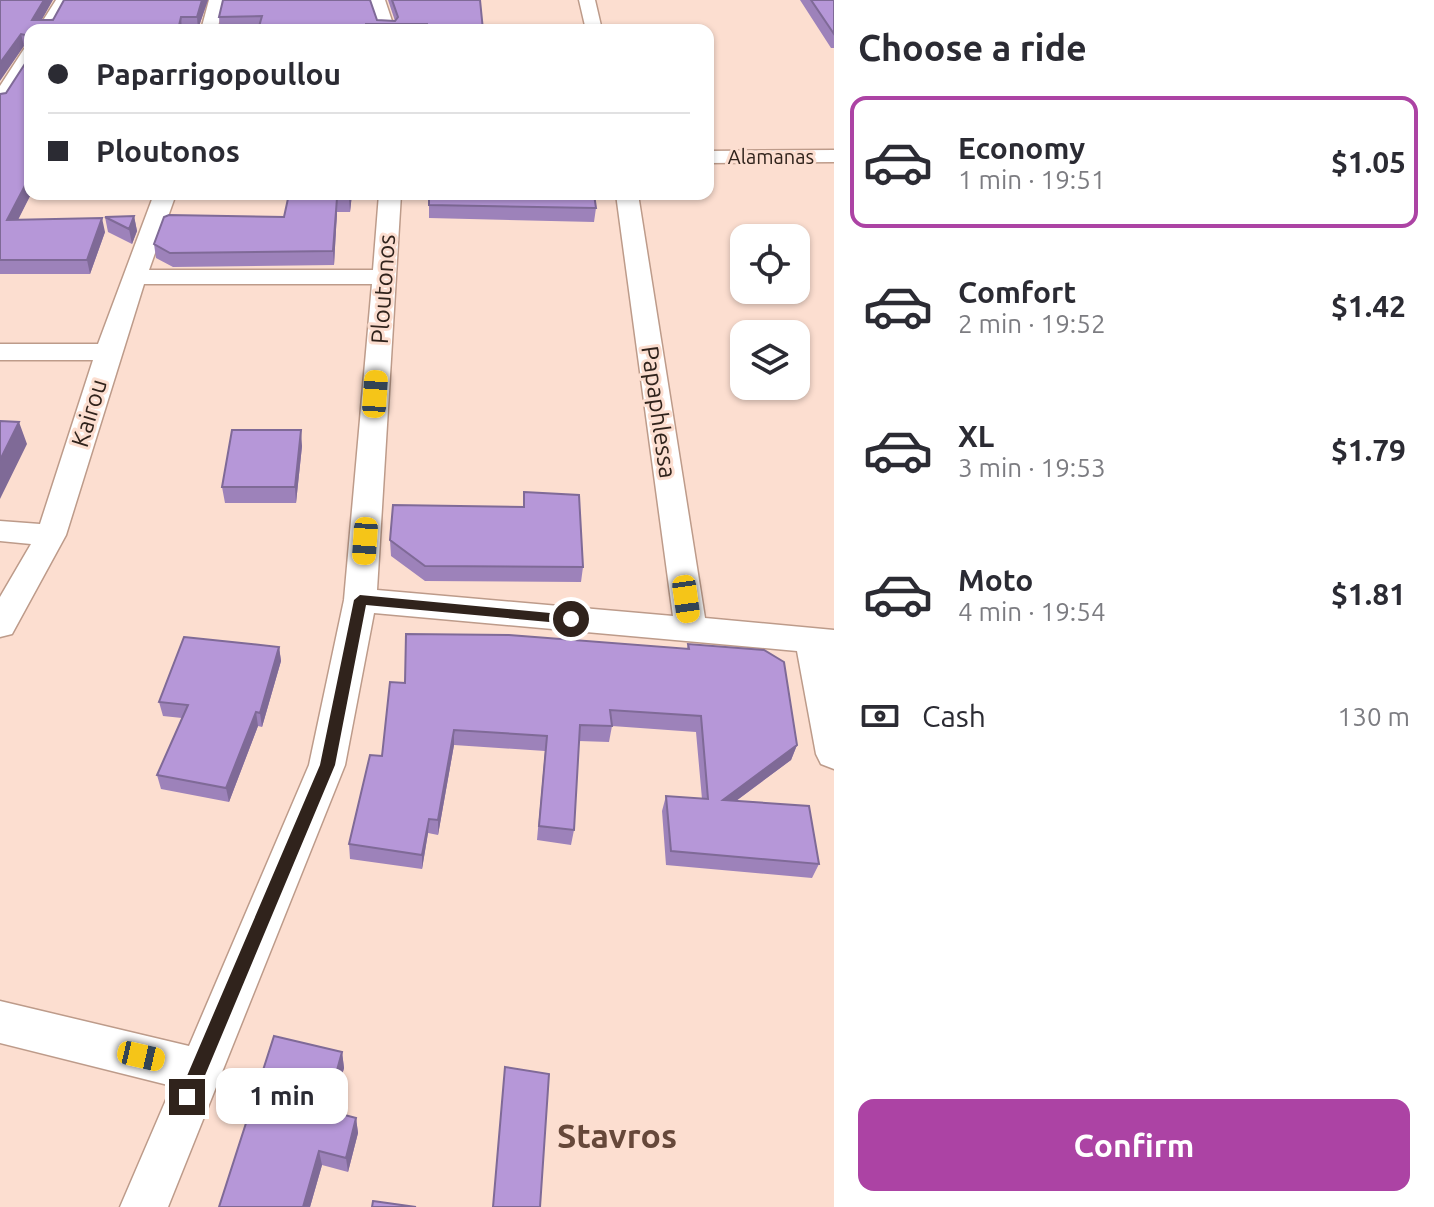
<!DOCTYPE html>
<meta charset="utf-8">
<style>
body{margin:0;font-family:Ubuntu,sans-serif;background:#f2f2f3;color:#2b2b33;height:100vh;display:flex;flex-direction:column;font-size:30px;white-space:nowrap}
*{box-sizing:border-box;margin:0}
p{font-size:26px;color:#7c7c81}
.icon{flex:none;width:44px;height:44px;fill:none;stroke:currentColor;stroke-width:2;stroke-linecap:round;stroke-linejoin:round}
.map{position:relative;flex:1;overflow:hidden}
.drawer{display:flex;flex-direction:column;background:#fff;width:600px}
.drawer>*{flex:none}
.banner{position:absolute;left:24px;top:24px;width:690px;height:176px;border-radius:16px;box-shadow:0 2px 6px #0004;display:grid;align-content:center;height:176px;padding:0 24px;background:#fff}
.buttons{position:absolute;left:730px;top:224px;display:grid;gap:16px}
.buttons a{display:grid;place-items:center;width:80px;height:80px;border-radius:16px;background:#fff;box-shadow:0 2px 6px #0004;font-size:40px}
.end{position:absolute;width:36px;height:36px;margin:-18px;border:10px solid #30231c;background:#fff;box-shadow:0 0 0 4px #fff}
.from{border-radius:50%}
.bubble{position:absolute;height:56px;border-radius:16px;background:#fff;box-shadow:0 2px 6px #0004;font-size:26px;font-weight:700;line-height:56px;text-align:center}
.car{position:absolute;width:24px;height:48px;margin:-24px -12px;border-radius:10px;box-shadow:0 0 6px 2px #0007;background:linear-gradient(#f5c518 24%,#345 0 40%,#f5c518 0 76%,#345 0 86%,#f5c518 0)}
.banner b{display:flex;align-items:center;gap:28px;height:76px;font-size:30px}
.banner b+b{border-top:2px solid #e1e1e2}
.banner i{width:20px;height:20px;background:#2b2b33}
ul{padding:0;list-style:none}
li{display:flex;align-items:center;gap:24px;height:132px;margin:0 16px 12px;padding:0 8px;border:4px solid transparent;border-radius:16px}
li div{flex:1}
li b{display:block;font-size:30px}
li em{font-style:normal;font-weight:700}
li.active{border-color:#ac43a4}
li>.icon{width:72px;height:72px;stroke-width:1.5}
h2{padding:0 24px;font-size:36px;line-height:96px}
.pay{display:flex;align-items:center;gap:20px;height:88px;padding:0 24px;font-size:30px}
.pay p{margin-inline-start:auto}
.primary-button{display:flex;gap:16px;margin-top:auto;padding:16px 24px}
.primary-button a{flex:1;height:92px;border-radius:16px;background:#ac43a4;color:#fff;font-size:32px;font-weight:700;line-height:92px;text-align:center}
main{display:flex;flex:1;min-height:0}
.map>svg:first-child{display:block}
</style>
<main>
<div class="map">
<svg width="834" height="1207" viewBox="0 0 834 1207">
<rect width="100%" height="100%" fill="#fcded0"/>
<g fill="none" stroke-linecap="round" stroke-linejoin="round">
<g stroke="#bd9b8a" stroke-width="3">
<path id="minor" d="M56,0H72L53,30H37Z
M209,0H225L217,30H201Z
M369,0H385L395,30H379Z
M579,0H595L602,30H586Z
M30,48V67L7,104L0,106V86L24,49Z
M834,150V162L708,163V151Z
M154,194H176L149,270H373L379,194H401L377,590L673,616L616,194H638L705,618L834,630V769L821,764L816,754L797,651L374,613L345,765L168,1207H120L172,1086L0,1043V1001L189,1046L309,765L344,600L372,284H144L66,535L12,634L0,637V597L31,544L0,541V521L40,524L93,360H0V344H98Z"/>
</g>
<use href="#minor" fill="#fff" fill-rule="evenodd"/>
</g>
<path fill="#9d82ba" d="M0,0L42,20L208,0L198,29L30,30V194H31L18,219L105,232L90,274H0V94L6,93L30,56V47L24,46Z
M223,0L377,20L395,21L388,0H480L483,30H258L259,28L220,29L219,17Z
M800,0H834V48H831Z
M289,194H352L350,212H337L334,265L173,267L156,258L154,244L284,217Z
M429,194L596,208L594,222L429,218Z
M134,216L137,231L132,244L108,232L105,217Z
M302,446L296,503H225L222,487Z
M524,492L583,567L581,582L425,581L391,556L390,540L523,507Z
M688,644L797,745L791,760L736,801L819,864L812,878L666,865L662,811L666,796L702,799L696,732L612,726L609,742L579,741L574,830L571,845L537,840L545,751L454,745L438,835L428,833L422,869L350,859L349,844L382,756L405,683L687,649Z
M279,647L281,661L262,727L258,726L229,802L161,789L157,775L182,718L163,716L159,702Z
M342,1052L344,1068L332,1112L356,1118L358,1133L348,1172L322,1165L310,1207H219Z"/>
<path fill="#7f6a97" d="M44,0H53L36,30L32,20Z
M202,0H208L198,29L197,17Z
M181,17L182,30H178Z
M21,34L24,46L0,81V63Z
M30,176V194H31L11,234L7,220Z
M350,194H352L350,212L349,198Z
M337,198V212L334,265L333,251Z
M134,216L137,231L132,244L129,229Z
M102,218L105,232L90,274L87,260Z
M19,422L27,444L0,499V460Z
M301,430L302,446L296,503L295,487Z
M279,647L281,661L262,727L260,713Z
M256,712L258,726L229,802L226,788Z
M454,730V745L438,835V820Z
M797,745L791,760L717,815L723,800Z
M429,819L428,833L422,869V855Z
M342,1052L344,1068L328,1126L326,1110Z
M356,1118L358,1133L348,1172L346,1158Z
M319,1151L322,1165L310,1207H303Z"/>
<path fill="#b697d8" stroke="#7f6a97" stroke-width="2" d="M0,0H44L32,20H53L64,0H202L197,17H181L178,30H30V36L21,34L0,63Z
M223,0H370L377,20L395,21L398,17L392,0H480L483,30H427V24H366V30H258L262,16L219,17Z
M811,0H834V34Z
M30,39V176L7,220L102,218L87,260H0V94L6,93L30,56Z
M289,194H350L349,198H337L333,251L170,253L154,244L164,217L169,215L284,217Z
M429,194H594L596,208L429,205Z
M134,216L129,229L105,217Z
M0,421L19,422L0,460Z
M232,430H301L295,487H222Z
M524,492L579,495L583,567L425,566L390,540L393,505L524,507Z
M406,634L509,635L689,649L688,644L764,650L784,662L797,745L723,800L809,806L819,864L671,851L666,796L708,799L701,716L610,710L612,726L580,725L574,830L539,826L547,736L454,730L438,820L429,819L422,855L349,844L370,755L382,756L390,682L405,683Z
M184,637L279,647L260,713L256,712L226,788L157,775L188,705L159,702Z
M274,1036L342,1052L326,1110L356,1118L346,1158L319,1151L303,1207H219Z
M505,1067L549,1074L540,1207H493Z
M373,1201L416,1207H372Z"/>
<path fill="#30231c" d="M360,595L571,615L577,619L571,624L366,605L335,765L193,1104L187,1106L178,1097L320,765L354,600Z"/>
<g text-anchor="middle" dominant-baseline="central" stroke-width="6" stroke-linejoin="round" paint-order="stroke">
<g font-size="20" fill="#30231c" stroke="#fcded0">
<text x="771" y="156">Alamanas</text>
</g>
<g font-size="24" fill="#30231c" stroke="#fcded0">
<text transform="translate(383 289) rotate(-86)">Ploutonos</text>
<text transform="translate(659 412) rotate(82)">Papaphlessa</text>
<text transform="translate(89 413) rotate(-73)">Kairou</text>
</g>
<g font-size="34" font-weight="bold" fill="#66483a" stroke="#fcded0">
<text x="617" y="1135">Stavros</text>
</g>
</g>
</svg>
<div class="buttons">
<a><svg class="icon" aria-label="locate" viewBox="0 0 24 24"><circle cx="12" cy="12" r="6"/><path d="M12 2v4M12 18v4M2 12h4M18 12h4"/></svg></a>
<a><svg class="icon" aria-label="layers" viewBox="0 0 24 24"><path d="M12 4l9 5-9 5-9-5zM3 14l9 5 9-5"/></svg></a>
</div>
<i class="end from" style="left:571px;top:619px"></i>
<i class="end" style="left:187px;top:1097px"></i>
<div class="bubble" style="left:216px;top:1068px;width:132px">1 min</div>
<i class="car" style="left:375px;top:394px;rotate:4deg"></i>
<i class="car" style="left:365px;top:541px;rotate:184deg"></i>
<i class="car" style="left:686px;top:599px;rotate:172deg"></i>
<i class="car" style="left:141px;top:1056px;rotate:103deg"></i>
<div class="banner">
<b><i class="from"></i>Paparrigopoullou</b>
<b><i></i>Ploutonos</b>
</div>
</div>
<section class="drawer">
<h2>Choose a ride</h2>
<ul>
<li class="active"><svg class="icon" aria-label="car" viewBox="0 0 24 24"><path d="M5 17H2v-5l4-1 3-4h7l3 4 3 1v5h-3M9 17h6M6 11h13"/><circle cx="7" cy="17" r="2"/><circle cx="17" cy="17" r="2"/></svg><div><b>Economy</b><p>1 min · 19:51</p></div><em>$1.05</em></li>
<li><svg class="icon" aria-label="car" viewBox="0 0 24 24"><path d="M5 17H2v-5l4-1 3-4h7l3 4 3 1v5h-3M9 17h6M6 11h13"/><circle cx="7" cy="17" r="2"/><circle cx="17" cy="17" r="2"/></svg><div><b>Comfort</b><p>2 min · 19:52</p></div><em>$1.42</em></li>
<li><svg class="icon" aria-label="car" viewBox="0 0 24 24"><path d="M5 17H2v-5l4-1 3-4h7l3 4 3 1v5h-3M9 17h6M6 11h13"/><circle cx="7" cy="17" r="2"/><circle cx="17" cy="17" r="2"/></svg><div><b>XL</b><p>3 min · 19:53</p></div><em>$1.79</em></li>
<li><svg class="icon" aria-label="car" viewBox="0 0 24 24"><path d="M5 17H2v-5l4-1 3-4h7l3 4 3 1v5h-3M9 17h6M6 11h13"/><circle cx="7" cy="17" r="2"/><circle cx="17" cy="17" r="2"/></svg><div><b>Moto</b><p>4 min · 19:54</p></div><em>$1.81</em></li>
</ul>
<div class="pay"><svg class="icon" aria-label="cash" viewBox="0 0 24 24"><path d="M3 7h18v10H3z"/><circle cx="12" cy="12" r="2"/></svg>Cash<p>130 m</p></div>
<div class="primary-button"><a>Confirm</a></div>
</section>
</main>
